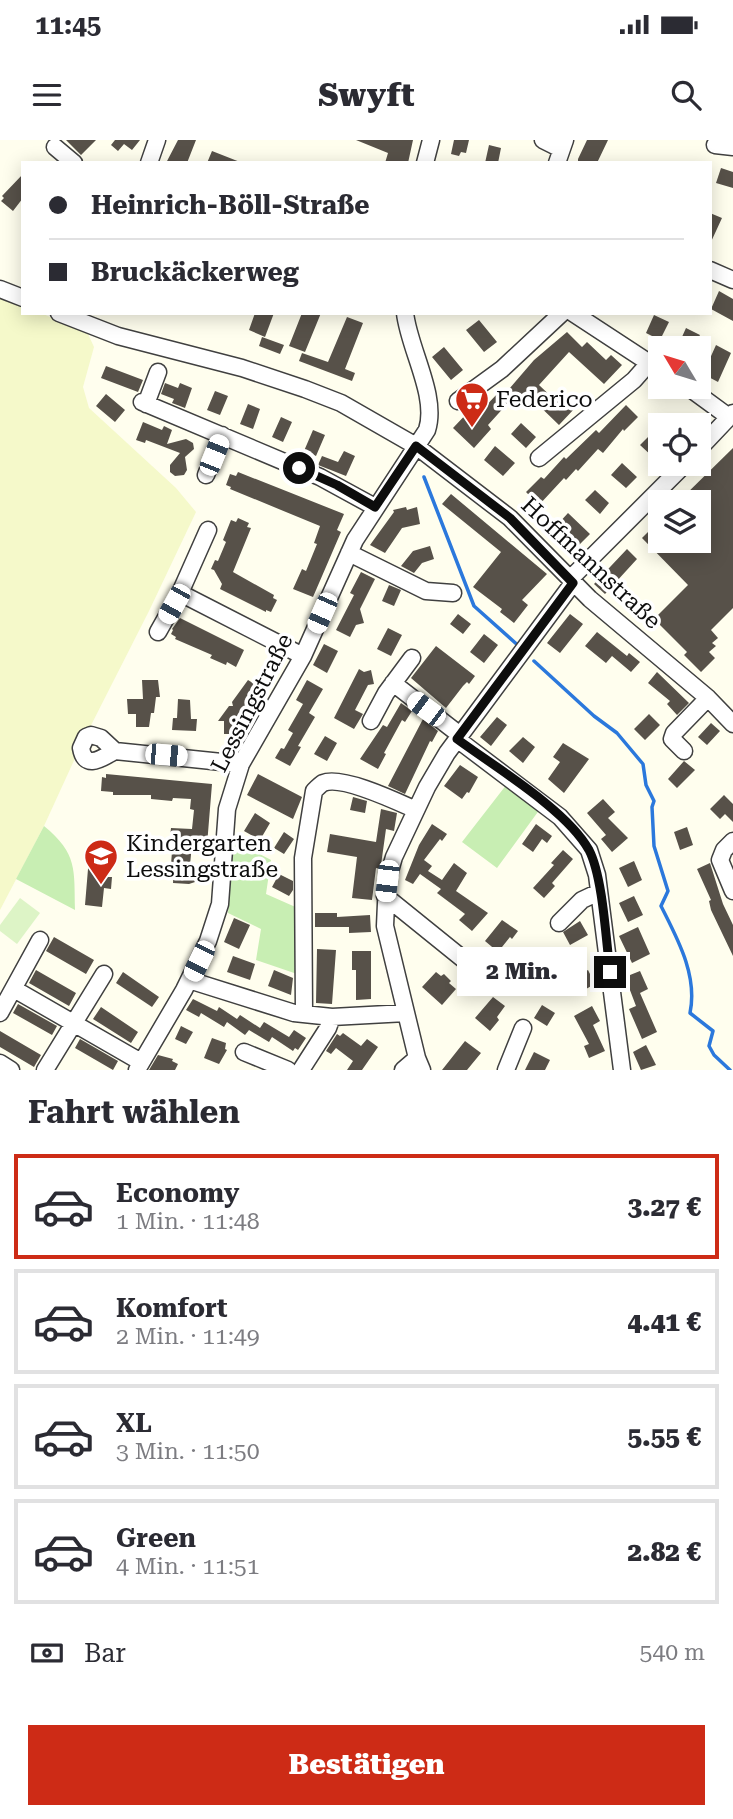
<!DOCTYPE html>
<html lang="de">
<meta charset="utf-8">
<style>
body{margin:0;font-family:"Roboto Serif",serif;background:#f7f7f7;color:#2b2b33;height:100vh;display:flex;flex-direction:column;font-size:26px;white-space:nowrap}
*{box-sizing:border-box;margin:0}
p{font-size:23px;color:#7c7c81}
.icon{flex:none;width:38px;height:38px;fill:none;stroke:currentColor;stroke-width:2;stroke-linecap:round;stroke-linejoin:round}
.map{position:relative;height:930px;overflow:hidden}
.panel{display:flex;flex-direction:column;background:#fff;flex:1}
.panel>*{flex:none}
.banner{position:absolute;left:21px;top:21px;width:691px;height:154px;border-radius:0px;box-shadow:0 4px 18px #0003;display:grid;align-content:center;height:154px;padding:0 28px;background:#fff}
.needle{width:46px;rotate:308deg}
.buttons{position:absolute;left:648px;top:196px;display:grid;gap:14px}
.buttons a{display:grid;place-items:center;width:63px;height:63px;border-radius:0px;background:#fff;box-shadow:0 4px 18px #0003;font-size:35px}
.end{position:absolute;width:32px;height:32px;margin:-16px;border:9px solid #0d0d0d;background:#fff;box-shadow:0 0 0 4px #fff}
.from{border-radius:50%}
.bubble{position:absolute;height:49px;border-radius:0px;background:#fff;box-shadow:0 4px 18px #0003;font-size:23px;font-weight:800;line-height:49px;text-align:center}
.car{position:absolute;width:21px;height:42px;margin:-21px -10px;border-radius:9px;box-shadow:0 0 5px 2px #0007;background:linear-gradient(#fff 24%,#345 0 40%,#fff 0 76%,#345 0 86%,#fff 0)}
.banner b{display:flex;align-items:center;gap:24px;height:66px;font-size:26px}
.banner b+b{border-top:2px solid #e1e1e2}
.banner i{width:18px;height:18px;background:#2b2b33}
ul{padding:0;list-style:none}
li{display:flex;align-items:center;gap:21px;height:105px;margin:0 14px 10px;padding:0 14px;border:4px solid #e1e1e2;border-radius:0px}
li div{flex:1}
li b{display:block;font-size:26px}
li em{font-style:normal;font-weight:800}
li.current{border-color:#cd2b16}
li>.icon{width:63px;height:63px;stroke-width:1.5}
h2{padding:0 28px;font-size:32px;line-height:84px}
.pay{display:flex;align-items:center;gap:18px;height:77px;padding:0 28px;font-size:26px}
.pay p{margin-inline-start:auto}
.primary-button{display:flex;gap:14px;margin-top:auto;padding:14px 28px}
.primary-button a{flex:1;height:80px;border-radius:0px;background:#cd2b16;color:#fff;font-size:28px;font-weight:800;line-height:80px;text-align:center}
.status{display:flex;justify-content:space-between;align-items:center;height:49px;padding:0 35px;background:#fff;direction:ltr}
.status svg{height:19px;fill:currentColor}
header{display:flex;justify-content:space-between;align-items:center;height:91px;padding:0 28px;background:#fff;font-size:32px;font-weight:800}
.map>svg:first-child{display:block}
</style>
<div class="status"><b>11:45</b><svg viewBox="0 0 49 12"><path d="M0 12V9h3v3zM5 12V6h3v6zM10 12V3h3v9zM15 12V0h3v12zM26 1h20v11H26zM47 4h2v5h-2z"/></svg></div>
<header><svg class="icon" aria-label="menu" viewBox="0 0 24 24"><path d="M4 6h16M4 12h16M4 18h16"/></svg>Swyft<svg class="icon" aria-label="search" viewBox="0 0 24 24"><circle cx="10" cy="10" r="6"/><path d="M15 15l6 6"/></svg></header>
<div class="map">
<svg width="733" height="930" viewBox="0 0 733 930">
<rect width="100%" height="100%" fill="#fffeee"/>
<path fill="#f5f9ca" d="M0,155L23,165V173H41L88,194L94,207L83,247L89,268L176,348L196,372L149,471L82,603L44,686L0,770Z"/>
<path fill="#c8eeb3" d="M507,644L540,669L497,728L462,702Z
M44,686C78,714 74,730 75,770L16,739Z
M233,700L271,720L266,754L300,769V835L256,820L261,789L228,773Z"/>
<path fill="#ddf4c6" d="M20,758L40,773L17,804L0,791V785Z"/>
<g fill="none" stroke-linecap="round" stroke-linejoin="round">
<path stroke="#2b78dc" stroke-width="3.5" d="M424,337L474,466L521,508
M534,521L594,576L617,593L643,624L646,645L654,661L652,667L654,706L668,751L661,766C677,798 698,835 690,873L713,891L709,906L714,915L730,930"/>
</g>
<path fill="#575149" d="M66,0H96L81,15Z
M115,0H140L132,10L124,4L118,11L111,5Z
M178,0H196L187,23H166Z
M356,0H413L408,23H385L388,13Z
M454,0H469L466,13L461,12L459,16L451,14Z
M587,0H608L597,23H578V19Z
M489,5L501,8L498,23H485Z
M212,11L240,22V23H207Z
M721,28L733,32V48L716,43Z
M23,34V58L13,71L1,61L4,58L2,56Z
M710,73L722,78L710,104Z
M719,151L733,159V181L711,169Z
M255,173H274L265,197L249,190Z
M302,173H321L305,212L289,206Z
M654,175L669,182L660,200L646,193Z
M347,177L363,183L345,229L355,233L352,241L299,221L302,213L328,222Z
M479,180L497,202L484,212L466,190Z
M686,188L700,195L693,208H677Z
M567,192L582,207L587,202L606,220L611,215L622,225L604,244L569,212L539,245L557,262L562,256L575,268L559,285L529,256L527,259L518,252L488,285L491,289L474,308L453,288L471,269L477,275L499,252L503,256L534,220Z
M262,197L284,205L280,214L259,206Z
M716,205L731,213L718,242L703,234Z
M444,207L463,230L451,240L432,217Z
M106,226L143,240L138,252L101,238Z
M165,243L178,248L180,243L192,248L185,268L172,263L174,259L161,254Z
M215,251L228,256L220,275L207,270Z
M106,254L125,270L115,282L96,266Z
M248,264L260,269L253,289L240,284Z
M626,265L638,277L624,291L623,289L603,313L598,309L578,331L576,329L566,340L564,338L539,365L526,352L541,337L544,339L564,317L566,319L596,290L599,293Z
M281,277L292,282L283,302L272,297Z
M143,282L162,290L164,286L172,290L167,304L186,299L193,303L194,309L185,317L187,330L184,335L175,336L170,332V325L180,313L146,300L145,303L136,300Z
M521,283L536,297L526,308L511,294Z
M313,290L325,295L316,316L304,311Z
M650,295L660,304V313L654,318L640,305Z
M495,306L515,323L503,336L484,320Z
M733,308V468L711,490L718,498L712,503L716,506L709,512L715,518L701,532L684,515L687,512L654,479L688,445L642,398L660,380V401H698V362H678Z
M344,311L355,316L346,336L318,325L322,316L338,322Z
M622,323L637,337L626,348L611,335Z
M238,332L344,374L337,390L341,392L313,457L293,449L302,429L306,431L317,404L314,403L320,386L230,349L231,347L226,345L230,334L236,336Z
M595,350L609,363L600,374L585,360Z
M451,354L547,434L522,460L528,465L514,483L500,472L502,469L473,447L501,412L442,364Z
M406,367L407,370L417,367L420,384L402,388L385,413L370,405L394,372L393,370Z
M568,373L590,394L578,406L557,385Z
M238,378L249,383L247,387L251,388L233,432L274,455L273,458L277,460L271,472L266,470V472L220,449L222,444L214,430L211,429L215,420L218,421L226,402L223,400L231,380L236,382Z
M430,406L434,419L422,423L414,433L401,426L413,411Z
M627,409L637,419L605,454L594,444Z
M361,432L375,439L360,469L364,483L356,485L350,497L336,490L354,455L350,453Z
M389,445L401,450L394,466L382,461Z
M458,474L471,484L463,494L450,484Z
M570,474L583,484L560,513L547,503Z
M180,478L244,510L236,527L227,522L226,525L210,518L212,515L175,499L176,497L171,494L173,490L172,489Z
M388,488L402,495L391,516L377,509Z
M597,492L627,516L629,513L640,522L631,532L612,516L606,523L585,506Z
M484,494L498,505L484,523L470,512Z
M324,504L338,511L327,533L313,525Z
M436,506L475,536L469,544L467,542L463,546L446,568L411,538Z
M359,529L364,532L371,530L374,544L368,545L355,570L363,574L354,589L334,578Z
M657,532L689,563L677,575L667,564L670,561L648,543Z
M142,540H158L160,557H156L154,573H151L149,587H136V574H128L127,559H143Z
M248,540L259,547L255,553L257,555L238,584V594H224V581H218L229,566H233L232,562Z
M307,540L323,549L309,573L315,577L298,606L301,607L290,626L275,618L281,608L284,609L293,593L288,590L303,564L296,560Z
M178,559L190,560L191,579H197L196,591L172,590L173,578H177Z
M401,563L412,571L405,582L402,580L384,613L386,614L378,629L360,619L383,585L387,587Z
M649,574L660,585L645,600L634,589Z
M497,577L507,585L491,606L480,597Z
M423,579L438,591L432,602L430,601L405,654L388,646Z
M711,583L720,591L707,605L698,597Z
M325,596L337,603L327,621L314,614Z
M523,597L535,607L523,623L509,611Z
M563,603L589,619L564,653L548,639L560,622L553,617Z
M684,621L695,630L677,648L668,639Z
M460,625L478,637L469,653L467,652L462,659L444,646Z
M106,634L212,644L207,705L192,704L190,725H201L200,739H196L195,742L189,744L173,743L174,725H171L173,697H170L171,688L192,689L194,670L190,669L191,659L173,658L172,661L151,659V655H113V652L101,651L102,637L106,638Z
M258,634L302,657L293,679L247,655Z
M724,655L733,664V682L725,674L720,679L710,669Z
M353,657L367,661L365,673L350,670Z
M603,659L615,672L608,678L628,698L612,712L601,699L606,695L587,673Z
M381,669L397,673L394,691L386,689L381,725L380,729L376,728L372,760L352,758L357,717L327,712L330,694L376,702Z
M255,673L270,683L260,700L244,691Z
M432,684L447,694L442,701L440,699L424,720L432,726L428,731L442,740L454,723L467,733L456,751L488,773L472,791L459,780L465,774L437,753L441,749L420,734L413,744L405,740L419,705Z
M536,684L552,696L547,703L542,699L533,712L522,704Z
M687,687L693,705L680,710L674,692Z
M284,692L294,699L284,714L274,708Z
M563,710L573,719L552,743L555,746L544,758L533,748L554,725L551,723Z
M89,717L106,718L105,737H112L111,749L104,748L102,767L85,765Z
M634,721L642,740L628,747L619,728Z
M710,723L723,764L733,785V816L711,770L709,761L711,760L697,729Z
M279,734L293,741V750L289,756L272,747Z
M634,756L643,775L628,782L619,763Z
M315,773H337V777L370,775L371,792L349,793V787H315Z
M234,778L250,785L239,809L224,802Z
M502,780L518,791L512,799L510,797L498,812L485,801Z
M580,781L588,795L570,805L563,792Z
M638,787L650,814L632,823L619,796Z
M54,797L94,820L86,834L46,811Z
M317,809L336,810L332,864L316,863Z
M352,811H371V859L356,860V830H352Z
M545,813L555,821L539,842L529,834Z
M233,816L255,824L250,840L227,832Z
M36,830L76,853L69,866L29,843Z
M274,830L293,838L291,855L268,846Z
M588,830L595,844L577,854L570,840Z
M640,831L648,849L640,853L657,892L642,899L629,869L636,866L625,837Z
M123,832L159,857L152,867L116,843Z
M436,832L441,836L444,834L451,841L449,843L456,849L442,865L422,847Z
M493,857L505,866L497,877L499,880L490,891L475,878Z
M193,859L217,871L219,867L237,879L240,875L260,888L264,882L289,897L294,890L306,898L298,910L295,908L293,911L272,897L269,902L249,890L245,895L227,882L224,887L201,873L199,877L186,870Z
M18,864L57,886L52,895L13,873Z
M542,865L555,873L547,886L534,878Z
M592,866L600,881L593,885L605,911L589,918L584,906L589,904L574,876Z
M101,867L138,892L131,903L93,879Z
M181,886L193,892L186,904L175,899Z
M0,891L41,915L34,927L0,907Z
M343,893L361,906L367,899L378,907L362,930H347L353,921L336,908L331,914L326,911L337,894L340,896Z
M212,898L226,903L225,909L227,910L219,924L204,918Z
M80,899L118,921L113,930L75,908Z
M465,901L481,913L467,930H442Z
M646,905L656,925L641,930L633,912Z
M534,912L550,920L545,930H525Z
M158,915L173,919L172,921L178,924L175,930H149Z"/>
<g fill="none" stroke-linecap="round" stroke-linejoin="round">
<g stroke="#404040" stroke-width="19">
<path id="minor" d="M543,0L561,9
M715,5L733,7
M55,7L74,23
M149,23L157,0
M425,23L431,0
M557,23L565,0
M710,130L733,140
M0,149L23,158
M59,173L118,196L242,228L305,249L341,263L416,306L510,378L590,459L708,558L733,584
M573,173L660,230
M688,247L729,277
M458,261L502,229L562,173
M142,262L320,337L375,367
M146,264L158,232
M698,310L733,273
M539,318L634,240L649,223
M206,335L222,295
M349,413L426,451L453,453
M570,439L685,324
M180,453L303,516
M158,492L180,453L208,390
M393,543L460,595
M371,581L386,553L412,518
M91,595L101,598L115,611C102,618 85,631 81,608L86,597Z
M457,599L560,677L589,710L597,735L622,930
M115,611L241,624
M684,611L672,599L674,593L708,558
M733,701L724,710L720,720L733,751
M385,756L463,819L501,838L513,829
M559,783L582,760L599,752
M189,840L294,873L332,877L406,873
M14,849L141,922
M0,873L40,800
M304,874L303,718L314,651C315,650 321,644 323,643C342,635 398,662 416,670
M244,912L288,930
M0,923L11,930
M45,930L104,834
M137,930L184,850L208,801L220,764L227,669L241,624L303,516L355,400L427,290C438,256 409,209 405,173
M301,930L328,888L332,877
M403,930L417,918
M422,930L417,918L385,786L387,741L394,717L427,647L447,613L573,443
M506,930L523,888"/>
</g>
<use href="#minor" stroke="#fff" stroke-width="16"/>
</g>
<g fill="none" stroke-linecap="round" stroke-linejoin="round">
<path stroke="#0d0d0d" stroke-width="9" d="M299,328L337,345L375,367L416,306L510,378L573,443L457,599C495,627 567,670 589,710C603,737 606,801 610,832"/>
</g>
<defs>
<g id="supermarket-pin" transform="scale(1.75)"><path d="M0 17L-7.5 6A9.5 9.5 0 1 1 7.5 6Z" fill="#cd2b16" stroke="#fff"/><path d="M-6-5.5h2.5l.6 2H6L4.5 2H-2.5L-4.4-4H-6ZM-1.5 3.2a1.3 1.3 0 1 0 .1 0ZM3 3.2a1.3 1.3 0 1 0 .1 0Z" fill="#fff"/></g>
<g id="school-pin" transform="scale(1.75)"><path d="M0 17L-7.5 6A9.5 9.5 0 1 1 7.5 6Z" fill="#cd2b16" stroke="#fff"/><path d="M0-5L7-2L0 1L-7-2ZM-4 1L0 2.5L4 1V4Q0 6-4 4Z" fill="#fff"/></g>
</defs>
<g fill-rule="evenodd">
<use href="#supermarket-pin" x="472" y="259"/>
<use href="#school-pin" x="101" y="716"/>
</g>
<g text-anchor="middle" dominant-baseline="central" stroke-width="7" stroke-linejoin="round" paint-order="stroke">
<g font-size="23" fill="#0d0d0d" stroke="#fff" text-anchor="start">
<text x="496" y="259">Federico</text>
<text x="126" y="703">Kindergarten<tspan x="126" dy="26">Lessingstraße</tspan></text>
</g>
<g font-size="23" fill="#0d0d0d" stroke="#fff">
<text transform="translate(591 423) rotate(43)">Hoffmannstraße</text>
<text transform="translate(252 563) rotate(-63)">Lessingstraße</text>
</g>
</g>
</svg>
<div class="buttons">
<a><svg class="needle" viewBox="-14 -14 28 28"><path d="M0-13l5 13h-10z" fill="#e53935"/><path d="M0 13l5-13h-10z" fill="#7c7c81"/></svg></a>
<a><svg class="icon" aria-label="locate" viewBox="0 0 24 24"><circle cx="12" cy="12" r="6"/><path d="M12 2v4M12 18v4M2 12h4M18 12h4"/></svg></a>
<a><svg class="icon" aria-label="layers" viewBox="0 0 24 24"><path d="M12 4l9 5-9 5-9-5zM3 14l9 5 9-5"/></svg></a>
</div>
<i class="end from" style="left:299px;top:328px"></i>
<i class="end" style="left:610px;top:832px"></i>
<div class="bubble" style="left:457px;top:807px;width:130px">2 Min.</div>
<i class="car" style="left:214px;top:315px;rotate:22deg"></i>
<i class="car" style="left:174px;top:464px;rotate:209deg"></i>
<i class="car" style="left:322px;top:473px;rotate:204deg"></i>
<i class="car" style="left:426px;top:569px;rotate:307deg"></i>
<i class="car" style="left:166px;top:615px;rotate:95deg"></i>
<i class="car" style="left:387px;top:741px;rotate:187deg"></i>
<i class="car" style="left:199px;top:821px;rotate:206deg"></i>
<div class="banner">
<b><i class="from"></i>Heinrich-Böll-Straße</b>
<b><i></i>Bruckäckerweg</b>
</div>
</div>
<section class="panel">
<h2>Fahrt wählen</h2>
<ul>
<li class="current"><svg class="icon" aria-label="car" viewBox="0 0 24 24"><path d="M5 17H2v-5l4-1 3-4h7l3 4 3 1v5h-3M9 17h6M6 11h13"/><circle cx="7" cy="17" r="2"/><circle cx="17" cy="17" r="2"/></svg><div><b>Economy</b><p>1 Min. · 11:48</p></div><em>3.27 €</em></li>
<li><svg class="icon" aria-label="car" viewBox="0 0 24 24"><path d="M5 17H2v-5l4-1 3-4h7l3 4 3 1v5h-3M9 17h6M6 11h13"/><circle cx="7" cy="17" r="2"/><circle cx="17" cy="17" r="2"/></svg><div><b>Komfort</b><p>2 Min. · 11:49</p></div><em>4.41 €</em></li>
<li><svg class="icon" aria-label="car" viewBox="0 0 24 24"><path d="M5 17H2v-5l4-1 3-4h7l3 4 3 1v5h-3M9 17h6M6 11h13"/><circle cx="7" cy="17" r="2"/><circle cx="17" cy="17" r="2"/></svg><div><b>XL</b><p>3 Min. · 11:50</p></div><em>5.55 €</em></li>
<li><svg class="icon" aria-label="car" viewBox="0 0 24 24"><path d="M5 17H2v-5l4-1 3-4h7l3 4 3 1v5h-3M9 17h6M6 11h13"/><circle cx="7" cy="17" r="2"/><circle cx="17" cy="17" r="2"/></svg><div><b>Green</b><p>4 Min. · 11:51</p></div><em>2.82 €</em></li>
</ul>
<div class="pay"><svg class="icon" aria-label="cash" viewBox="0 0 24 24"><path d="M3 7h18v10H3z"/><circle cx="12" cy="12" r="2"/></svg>Bar<p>540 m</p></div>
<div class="primary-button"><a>Bestätigen</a></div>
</section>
